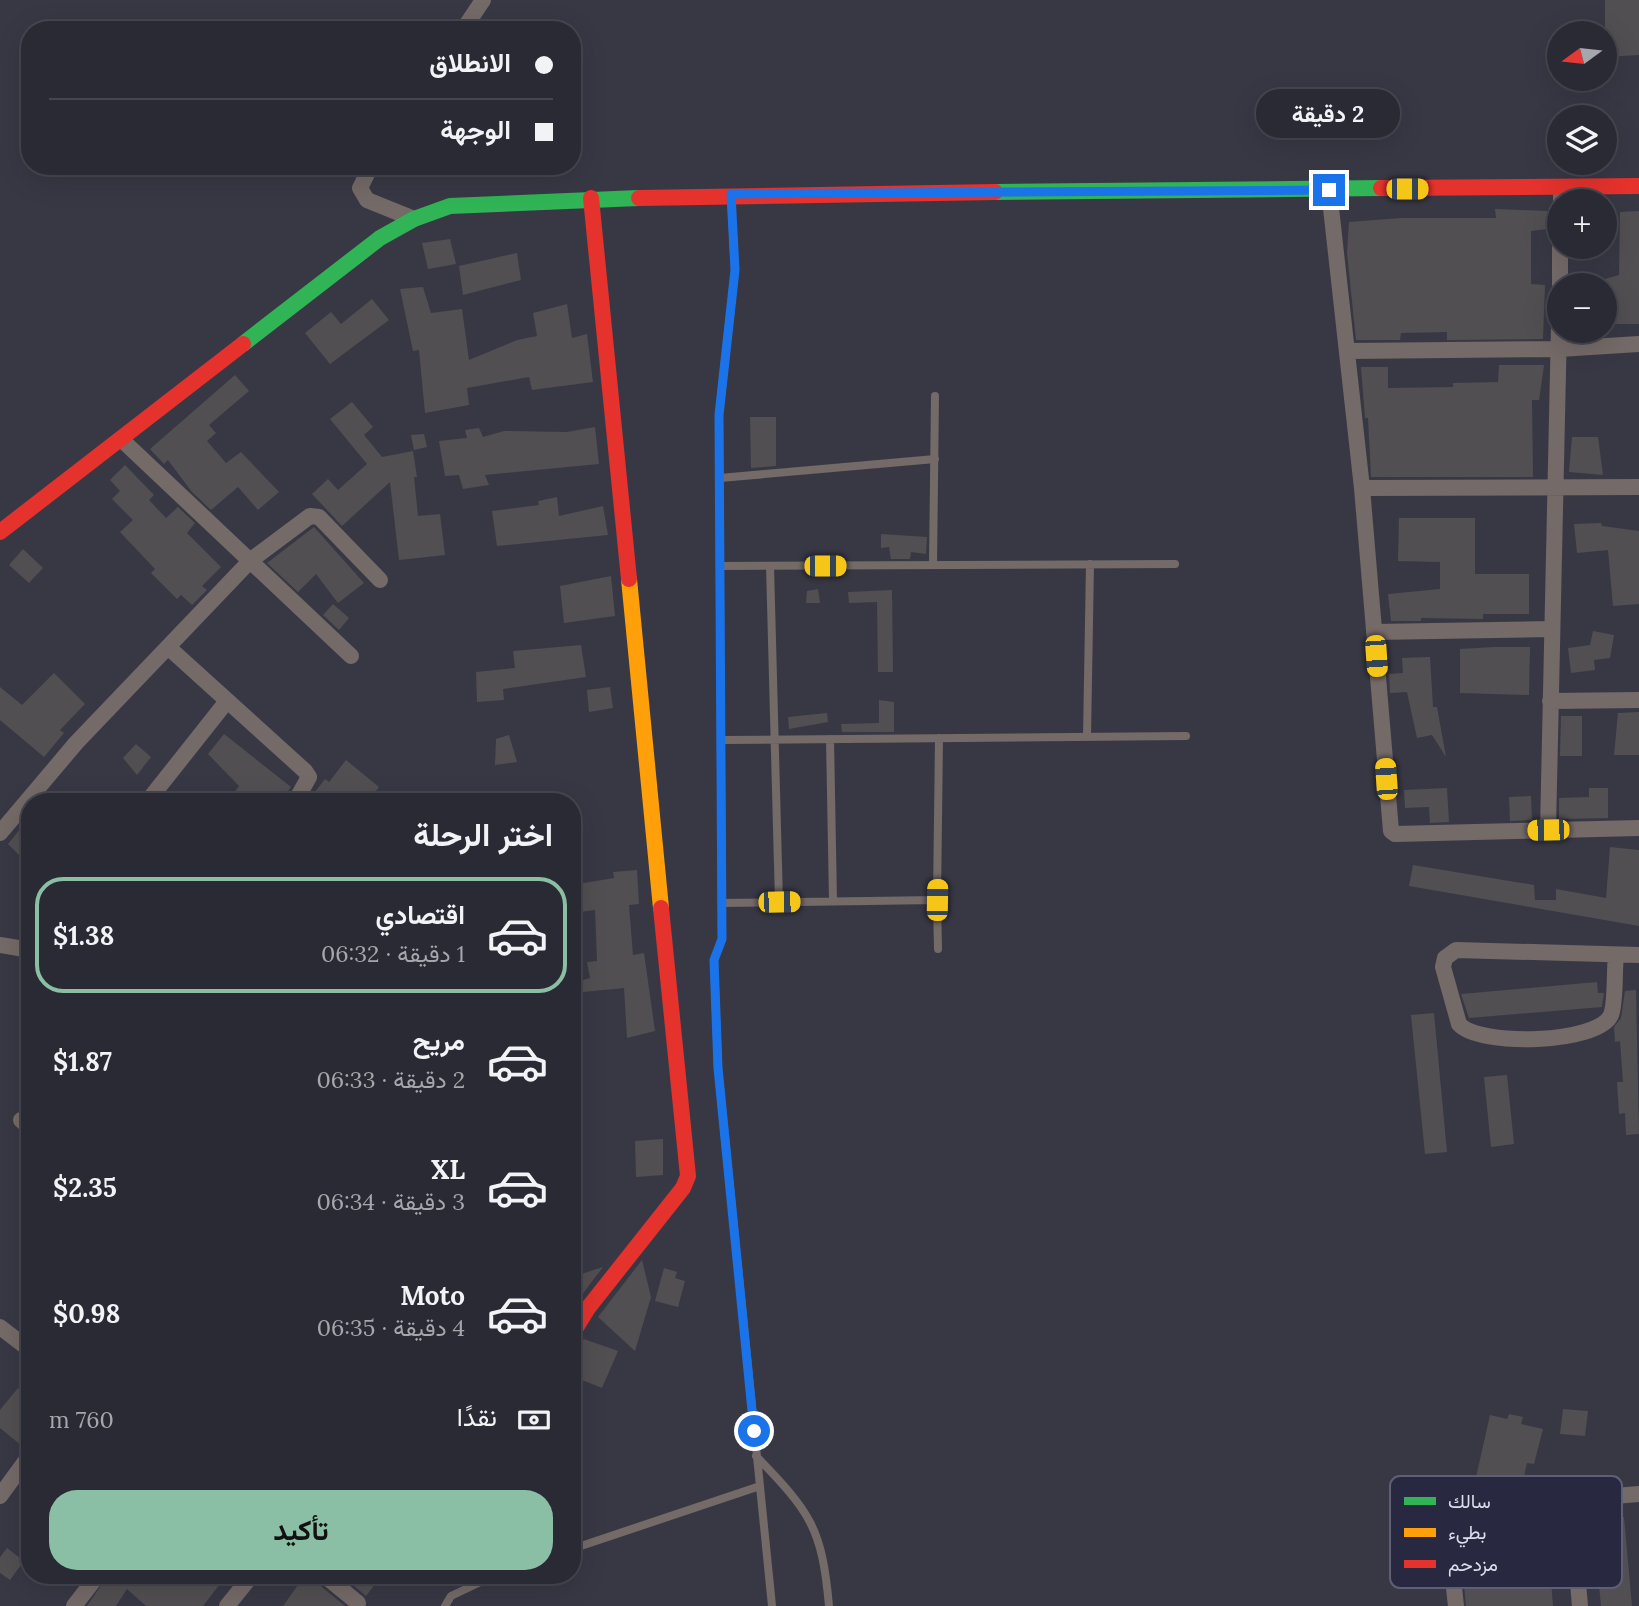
<!DOCTYPE html>
<html lang="ar">
<meta charset="utf-8">
<style>
body{margin:0;font-family:Lora,Vazirmatn,serif;background:#32323c;color:#f1f3f6;direction:rtl;height:100vh;display:flex;flex-direction:column;font-size:26px;white-space:nowrap}
*{box-sizing:border-box;margin:0}
p{font-size:23px;color:#a5a7ac}
.icon{flex:none;width:38px;height:38px;fill:none;stroke:currentColor;stroke-width:2;stroke-linecap:round;stroke-linejoin:round}
.map{position:relative;flex:1;overflow:hidden;direction:ltr}
.side{position:absolute;left:21px;top:793px;width:560px;height:791px;display:flex;flex-direction:column;background:#2a2a34;border-radius:28px;box-shadow:0 7px 28px #0002,0 0 0 2px #46464f;direction:rtl}
.side>*{flex:none}
.top-card{position:absolute;left:21px;top:21px;width:560px;height:154px;border-radius:28px;box-shadow:0 7px 28px #0002,0 0 0 2px #46464f;direction:rtl;display:grid;align-content:center;height:154px;padding:0 28px;background:#2a2a34}
.needle{width:46px;rotate:255deg}
.tools{position:absolute;left:1547px;top:21px;display:grid;gap:14px}
.tools a{display:grid;place-items:center;width:70px;height:70px;border-radius:50%;background:#2a2a34;box-shadow:0 7px 28px #0002,0 0 0 2px #46464f;font-size:35px}
.end{position:absolute;width:32px;height:32px;margin:-16px;border:9px solid #1a73e8;background:#fff;box-shadow:0 0 0 4px #fff}
.from{border-radius:50%}
.bubble{position:absolute;height:49px;border-radius:24px;background:#2a2a34;box-shadow:0 7px 28px #0002,0 0 0 2px #46464f;font-size:23px;font-weight:700;line-height:49px;text-align:center;direction:rtl}
.car{position:absolute;width:21px;height:42px;margin:-21px -10px;border-radius:9px;box-shadow:0 0 5px 2px #0007;background:linear-gradient(#f5c518 24%,#345 0 40%,#f5c518 0 76%,#345 0 86%,#f5c518 0)}
.top-card b{display:flex;align-items:center;gap:24px;height:66px;font-size:26px}
.top-card b+b{border-top:2px solid #46464f}
.top-card i{width:18px;height:18px;background:#f1f3f6}
ul{padding:0;list-style:none}
li{display:flex;align-items:center;gap:21px;height:116px;margin:0 14px 10px;padding:0 14px;border:4px solid transparent;border-radius:28px}
li div{flex:1}
li b{display:block;font-size:26px}
li em{font-style:normal;font-weight:700}
li.active{border-color:#8abfa5}
li>.icon{width:63px;height:63px;stroke-width:1.5}
h2{padding:0 28px;font-size:32px;line-height:84px}
.pay{display:flex;align-items:center;gap:18px;height:77px;padding:0 28px;font-size:26px}
.pay p{margin-inline-start:auto}
.button{display:flex;gap:14px;margin-top:auto;padding:14px 28px}
.button a{flex:1;height:80px;border-radius:28px;background:#8abfa5;color:#111;font-size:28px;font-weight:700;line-height:80px;text-align:center}
.map>svg:first-child{display:block}
</style>
<div class="map">
<svg width="1639" height="1606" viewBox="0 0 1639 1606">
<rect width="100%" height="100%" fill="#383845"/>
<path fill="#514f52" d="M1605,0H1639V55L1605,57Z
M1495,209L1547,211V229L1531,231V284L1545,285L1543,339L1447,340V332L1401,333L1400,340H1356L1347,253L1349,222L1401,218H1496Z
M1639,211V324H1605V279L1619,275L1620,212Z
M450,239L456,264L428,269L422,243Z
M517,253L521,280L463,295L459,266Z
M423,287L431,313L462,309L469,360L517,340L537,336L533,313L567,304L572,338L587,334L593,382L532,390L529,377L467,388L469,405L425,413L419,350L413,351L400,289Z
M372,299L389,320L330,364L305,333L331,312L341,324Z
M1499,365H1544L1539,400H1532L1533,477H1371L1368,418H1365L1361,367H1388V388L1453,387V383L1498,382Z
M235,375L249,391L209,425L216,433L207,441L226,463L241,452L279,492L258,510L238,487L211,510L192,492L168,460L164,464L150,449Z
M352,402L373,427L364,435L382,457L413,451L417,477H414L418,516L440,514L445,555L399,560L390,482L342,526L312,494L328,479L338,490L367,464L330,419Z
M750,417H776V466L751,468Z
M595,427L599,464L485,475L489,485L463,489L459,475L445,476L439,441L467,438L465,430L479,428L483,437L504,431L567,432Z
M424,434L427,447L414,450L411,435Z
M1572,437H1598L1603,475L1569,472Z
M125,465L154,495L149,500L166,518L178,507L195,523L187,533L221,567L202,586L207,590L192,605L181,595L177,599L151,573L155,569L120,532L133,520L112,499L120,491L110,480Z
M557,497L559,516L603,506L608,535L497,546L492,511L539,505L538,501Z
M1399,518H1475V574H1529V614H1483V619L1421,618V621H1391L1388,594L1440,589V562L1398,561Z
M1601,523L1602,526L1639,531V604L1613,606L1608,550L1577,553L1574,524Z
M314,527L364,583L338,603L316,574L298,592L267,563Z
M881,534L927,537L926,554L911,552L910,559H891L889,547L881,548Z
M23,549L43,568L29,583L9,565Z
M611,576L615,616L564,623L560,586Z
M818,589L820,603H806L807,591Z
M892,590L893,672H878L877,602L849,603L848,592Z
M333,604L349,618L339,630L323,615Z
M1593,631L1614,635L1610,658L1594,660L1595,670L1571,673L1568,648L1590,645Z
M581,645L586,677L503,689L504,700L477,702L476,672L515,668L513,651Z
M1494,647H1530L1529,695L1460,693V649Z
M1430,657L1433,707H1437L1446,757L1432,735L1417,738L1407,692L1390,693L1389,674L1403,673L1402,658Z
M54,673L85,704L60,730L64,733L44,757L0,720V687L22,705Z
M610,687L613,708L589,712L587,690Z
M879,700L894,702V732H842L841,724L879,723Z
M1639,712V755H1614L1618,713Z
M827,713L828,722L789,729L788,717Z
M1561,716H1582V756H1560Z
M224,734L291,787L280,802H267L258,794L252,802H227L239,786L208,754Z
M509,735L517,762L495,765L496,739Z
M136,744L151,757L137,775L123,758Z
M346,760L379,787L368,802H307L325,779L329,782Z
M1447,788L1449,822L1430,823L1429,807L1405,808L1404,790Z
M1589,788H1608V818L1559,819V798L1589,797Z
M1531,796L1532,820L1510,821L1509,797Z
M30,817V866L8,844Z
M1610,847L1639,850V926L1409,886L1413,865L1534,885L1535,900H1556V889L1606,898Z
M637,870L639,904L629,905L633,955L644,953L655,1031L627,1038L624,988L583,992L580,981L590,978L587,962L597,961L595,910L572,913V885L614,878L613,872Z
M1597,982L1598,993H1604L1602,1007L1469,1018L1461,994Z
M1636,990L1639,1134L1626,1135L1625,1113L1619,1114L1617,1082H1623L1620,1041L1615,1042L1614,1027L1621,1018L1625,991Z
M1434,1013L1447,1152L1425,1154L1411,1015Z
M1507,1075L1514,1144L1491,1147L1484,1077Z
M663,1139V1175L636,1177L635,1141Z
M642,1260L651,1297L635,1351L598,1317Z
M603,1267L578,1300L572,1309V1277Z
M664,1268L677,1272L675,1278L685,1281L678,1307L655,1301Z
M584,1339L618,1351L602,1388L572,1376V1351Z
M18,1388L30,1397V1436L22,1446L0,1428V1410Z
M1563,1409L1588,1411L1585,1436L1560,1434Z
M1509,1414L1523,1417L1521,1424L1543,1429L1534,1464L1527,1463L1521,1489L1476,1477L1490,1415L1507,1419Z
M1624,1517L1632,1606H1601L1593,1521Z
M1544,1521L1546,1539H1543L1546,1566H1550L1553,1606H1466L1463,1573L1467,1572L1459,1529L1485,1527L1486,1530Z
M7,1548L24,1561L10,1580L0,1573V1557Z
M108,1575H227L203,1606H146L127,1589L116,1606H87Z
M305,1575H314L317,1583L345,1606H283Z
M341,1575H382L366,1596Z"/>
<g fill="none" stroke-linecap="round" stroke-linejoin="round">
<path stroke="#746a68" stroke-width="8" d="M731,197L735,270L719,415L722,939L714,960L718,1068L772,1606
M720,478L935,459
M933,565L935,396
M720,566L1175,564
M770,566L779,902
M1087,737L1090,564
M830,739L833,901
M721,740L1186,736
M937,900L939,738
M722,903L937,900L938,949
M756,1456C810,1512 822,1527 829,1606
M572,1549L760,1486
M445,1606L451,1596L495,1575"/>
<path stroke="#746a68" stroke-width="16" d="M463,30L483,0
M371,166L360,188L367,200L414,219
M1329,190L1362,488L1391,831L1395,834L1639,828
M1561,201V187
M1560,285V247
M1348,351L1559,349L1639,344
M122,440L351,656
M1362,488L1639,487
M1374,632L1551,629
M168,647L305,771L309,777L295,802
M1550,701L1639,700
M147,802L227,701
M1548,830L1559,326
M0,833L76,743L251,560L310,516L319,517L380,580
M0,945L30,950
M1616,956C1614,971 1616,1002 1611,1015C1598,1044 1479,1047 1459,1024L1443,967L1445,958L1456,950L1639,955
M21,1120L30,1128
M0,1327L30,1350
M0,1496L30,1455
M1571,1502L1580,1606
M324,1575L358,1603
M74,1606L98,1575
M227,1606L252,1575
M1456,1606L1446,1517L1449,1510L1639,1494"/>
<path stroke="#30b455" stroke-width="16" d="M995,192L1381,188
M243,344L380,238L414,219L450,206L639,198"/>
<path stroke="#ff9f0a" stroke-width="16" d="M629,579L661,908"/>
<path stroke="#e5322d" stroke-width="16" d="M1381,188L1639,186
M591,198L629,579
M639,198L995,192
M0,532L243,344
M572,1334L588,1308L683,1188L688,1176L661,908"/>
</g>
<g fill="none" stroke-linecap="round" stroke-linejoin="round">
<path stroke="#1a73e8" stroke-width="9" d="M754,1431L718,1068L714,960L722,939L719,415L735,270L731,194L1329,190"/>
</g>
<rect x="1390" y="1476" width="232" height="112" rx="10" fill="#282940" stroke="#5e5f74" stroke-width="2"/>
<rect x="1404" y="1497" width="32" height="8" fill="#30b455"/>
<rect x="1404" y="1528" width="32" height="9" fill="#ff9f0a"/>
<rect x="1404" y="1560" width="32" height="8" fill="#e5322d"/>
<g font-size="19" fill="#dcdeed">
<text x="1448" y="1508">سالك</text>
<text x="1448" y="1539">بطيء</text>
<text x="1448" y="1571">مزدحم</text>
</g>
</svg>
<div class="tools">
<a><svg class="needle" viewBox="-14 -14 28 28"><path d="M0-13l5 13h-10z" fill="#e53935"/><path d="M0 13l5-13h-10z" fill="#a5a7ac"/></svg></a>
<a><svg class="icon" aria-label="layers" viewBox="0 0 24 24"><path d="M12 4l9 5-9 5-9-5zM3 14l9 5 9-5"/></svg></a>
<a>+</a>
<a>−</a>
</div>
<i class="end from" style="left:754px;top:1431px"></i>
<i class="end" style="left:1329px;top:190px"></i>
<div class="bubble" style="left:1256px;top:89px;width:144px">2 دقيقة</div>
<i class="car" style="left:1407px;top:189px;rotate:90deg"></i>
<i class="car" style="left:825px;top:566px;rotate:90deg"></i>
<i class="car" style="left:1376px;top:656px;rotate:176deg"></i>
<i class="car" style="left:1386px;top:779px;rotate:356deg"></i>
<i class="car" style="left:1548px;top:830px;rotate:269deg"></i>
<i class="car" style="left:937px;top:900px;rotate:1deg"></i>
<i class="car" style="left:779px;top:902px;rotate:89deg"></i>
<div class="top-card">
<b><i class="from"></i>الانطلاق</b>
<b><i></i>الوجهة</b>
</div>
<section class="side">
<h2>اختر الرحلة</h2>
<ul>
<li class="active"><svg class="icon" aria-label="car" viewBox="0 0 24 24"><path d="M5 17H2v-5l4-1 3-4h7l3 4 3 1v5h-3M9 17h6M6 11h13"/><circle cx="7" cy="17" r="2"/><circle cx="17" cy="17" r="2"/></svg><div><b>اقتصادي</b><p>1 دقيقة · 06:32</p></div><em>$1.38</em></li>
<li><svg class="icon" aria-label="car" viewBox="0 0 24 24"><path d="M5 17H2v-5l4-1 3-4h7l3 4 3 1v5h-3M9 17h6M6 11h13"/><circle cx="7" cy="17" r="2"/><circle cx="17" cy="17" r="2"/></svg><div><b>مريح</b><p>2 دقيقة · 06:33</p></div><em>$1.87</em></li>
<li><svg class="icon" aria-label="car" viewBox="0 0 24 24"><path d="M5 17H2v-5l4-1 3-4h7l3 4 3 1v5h-3M9 17h6M6 11h13"/><circle cx="7" cy="17" r="2"/><circle cx="17" cy="17" r="2"/></svg><div><b>XL</b><p>3 دقيقة · 06:34</p></div><em>$2.35</em></li>
<li><svg class="icon" aria-label="car" viewBox="0 0 24 24"><path d="M5 17H2v-5l4-1 3-4h7l3 4 3 1v5h-3M9 17h6M6 11h13"/><circle cx="7" cy="17" r="2"/><circle cx="17" cy="17" r="2"/></svg><div><b>Moto</b><p>4 دقيقة · 06:35</p></div><em>$0.98</em></li>
</ul>
<div class="pay"><svg class="icon" aria-label="cash" viewBox="0 0 24 24"><path d="M3 7h18v10H3z"/><circle cx="12" cy="12" r="2"/></svg>نقدًا<p>760 m</p></div>
<div class="button"><a>تأكيد</a></div>
</section>
</div>
